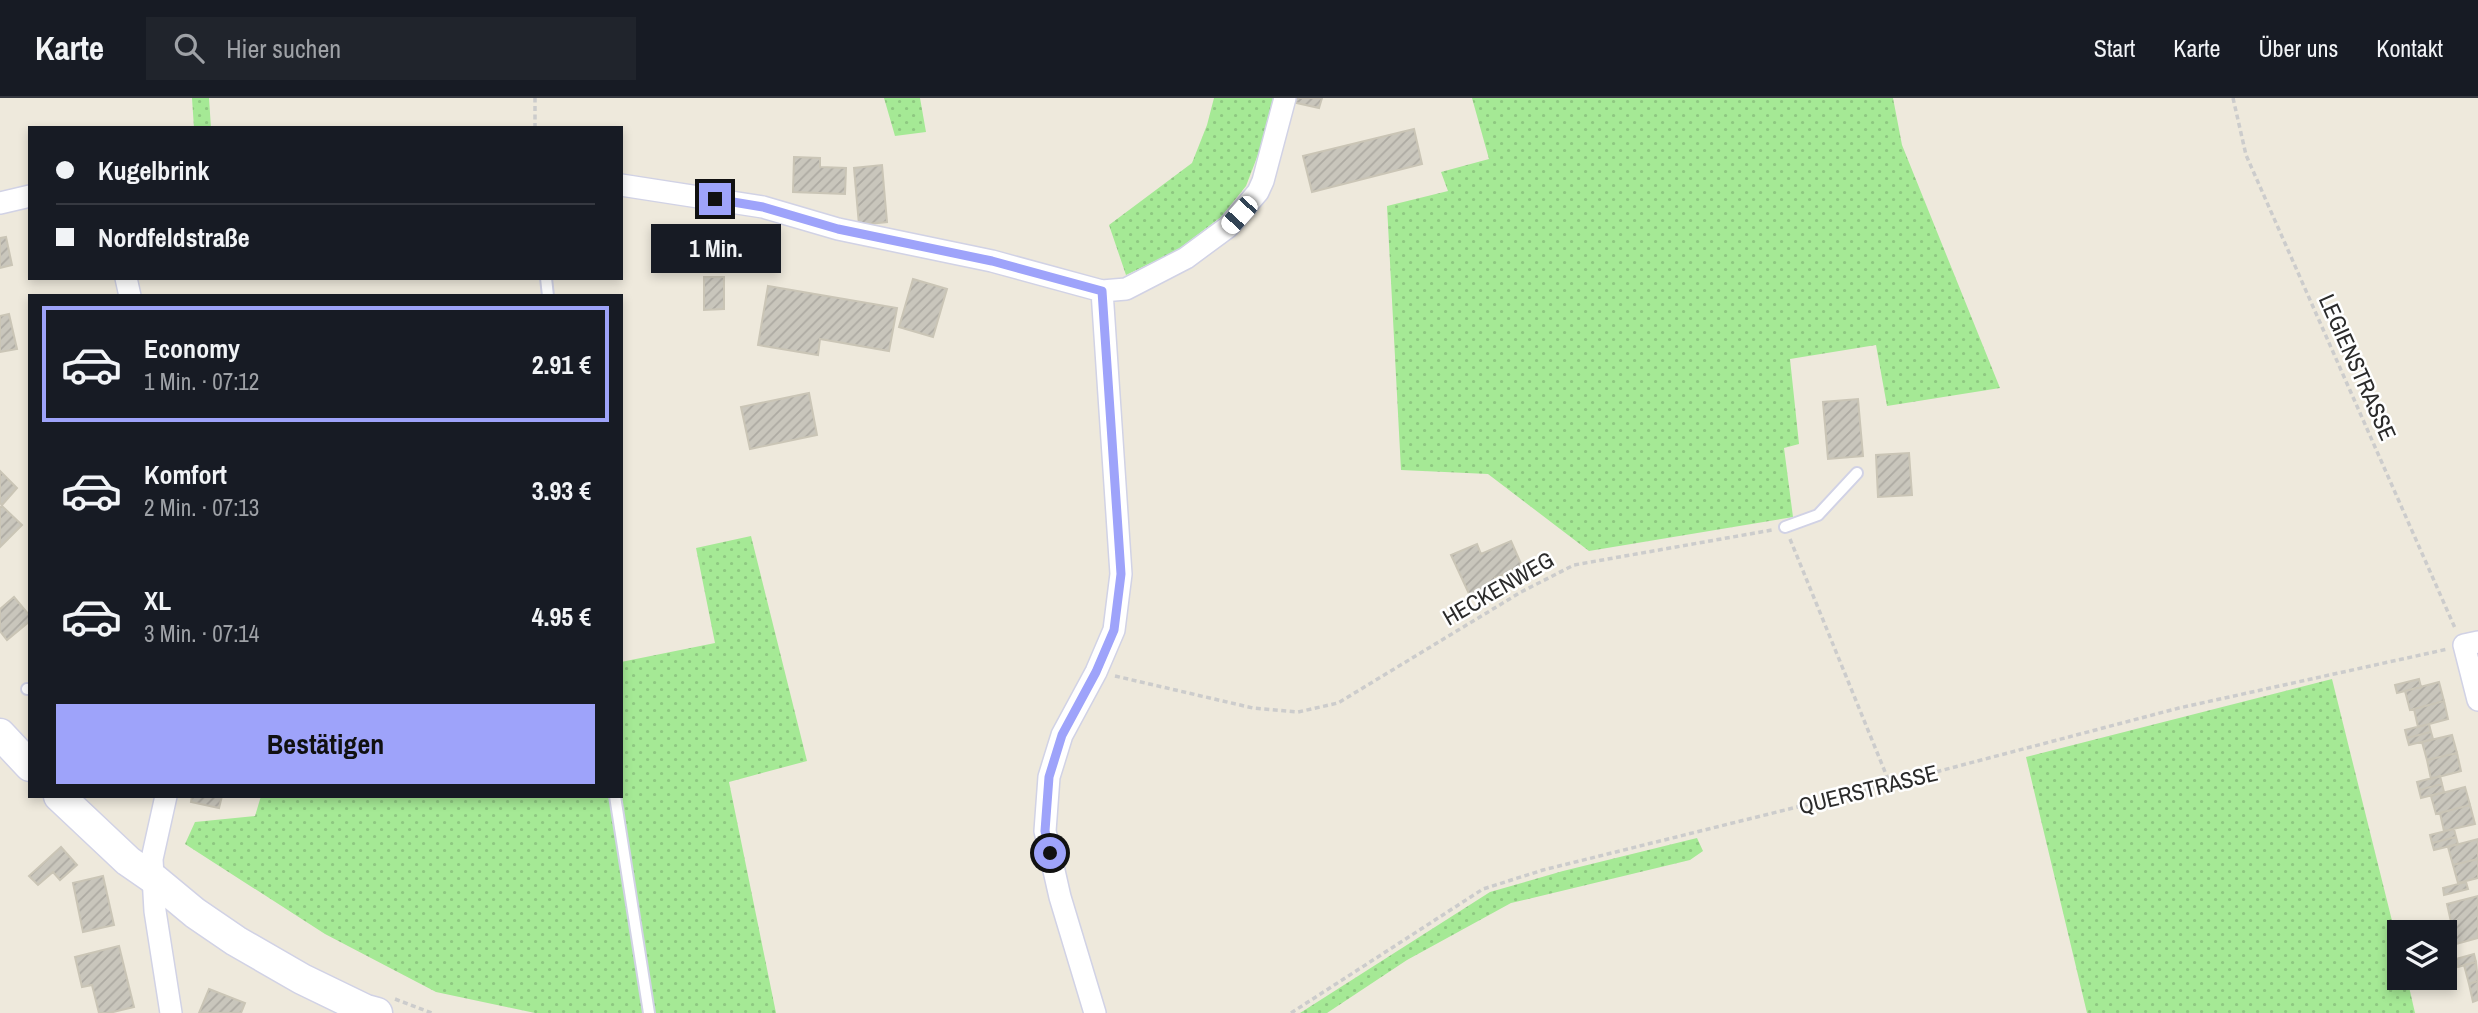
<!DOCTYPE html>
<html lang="de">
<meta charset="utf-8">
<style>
body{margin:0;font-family:"Archivo Narrow",sans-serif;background:#20242c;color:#f1f3f6;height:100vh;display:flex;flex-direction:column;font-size:26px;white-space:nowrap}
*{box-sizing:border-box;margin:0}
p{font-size:23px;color:#9ea1a6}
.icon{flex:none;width:38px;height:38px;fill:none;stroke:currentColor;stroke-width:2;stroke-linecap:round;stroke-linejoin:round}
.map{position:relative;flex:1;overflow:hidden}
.details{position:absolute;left:28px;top:196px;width:595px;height:504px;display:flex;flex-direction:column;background:#171b24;border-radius:0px;box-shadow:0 4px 10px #0003}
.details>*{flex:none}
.hud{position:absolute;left:28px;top:28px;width:595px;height:154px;border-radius:0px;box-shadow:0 4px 10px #0003;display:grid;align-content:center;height:154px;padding:0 28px;background:#171b24}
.buttons{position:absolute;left:2387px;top:822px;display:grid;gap:14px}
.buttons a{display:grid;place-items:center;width:70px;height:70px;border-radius:0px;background:#171b24;box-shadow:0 4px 10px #0003;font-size:35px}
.end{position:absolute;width:32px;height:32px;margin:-16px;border:9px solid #9ea3fa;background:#111;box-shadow:0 0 0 4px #111}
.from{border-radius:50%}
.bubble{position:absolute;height:49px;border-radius:0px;background:#171b24;box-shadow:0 4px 10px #0003;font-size:23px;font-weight:700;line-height:49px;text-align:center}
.car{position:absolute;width:21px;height:42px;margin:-21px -10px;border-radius:9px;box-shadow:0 0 5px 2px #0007;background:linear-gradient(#fff 24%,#345 0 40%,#fff 0 76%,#345 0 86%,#fff 0)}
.hud b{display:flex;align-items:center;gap:24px;height:66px;font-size:26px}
.hud b+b{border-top:2px solid #363941}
.hud i{width:18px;height:18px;background:#f1f3f6}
ul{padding:12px 0 0;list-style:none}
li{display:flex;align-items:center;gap:21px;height:116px;margin:0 14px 10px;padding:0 14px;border:4px solid transparent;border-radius:0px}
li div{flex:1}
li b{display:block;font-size:26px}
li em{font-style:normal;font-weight:700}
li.active{border-color:#9ea3fa}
li>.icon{width:63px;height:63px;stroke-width:1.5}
.action{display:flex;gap:14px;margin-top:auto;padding:14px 28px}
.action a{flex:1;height:80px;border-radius:0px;background:#9ea3fa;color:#111;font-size:28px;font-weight:700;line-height:80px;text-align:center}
header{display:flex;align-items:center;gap:42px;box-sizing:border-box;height:98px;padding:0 35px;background:#171b24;border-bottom:2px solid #363941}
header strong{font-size:33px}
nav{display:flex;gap:38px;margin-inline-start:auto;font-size:24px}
.search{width:490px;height:63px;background:#20242c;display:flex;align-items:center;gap:18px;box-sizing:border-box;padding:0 24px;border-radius:0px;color:#9ea1a6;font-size:26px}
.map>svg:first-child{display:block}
</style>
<header>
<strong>Karte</strong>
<div class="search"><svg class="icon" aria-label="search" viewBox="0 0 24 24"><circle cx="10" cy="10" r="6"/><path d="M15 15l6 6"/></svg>Hier suchen</div>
<nav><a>Start</a><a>Karte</a><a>Über uns</a><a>Kontakt</a></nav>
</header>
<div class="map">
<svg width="2478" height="915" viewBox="0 0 2478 915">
<defs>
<pattern id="grass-dots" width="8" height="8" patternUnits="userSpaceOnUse" patternTransform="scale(1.75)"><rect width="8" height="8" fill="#a5e995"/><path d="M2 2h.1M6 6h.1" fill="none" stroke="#8ec881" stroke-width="1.8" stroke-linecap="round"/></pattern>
<pattern id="building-hatch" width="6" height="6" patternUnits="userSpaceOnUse" patternTransform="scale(1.75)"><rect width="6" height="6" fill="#c9c6bc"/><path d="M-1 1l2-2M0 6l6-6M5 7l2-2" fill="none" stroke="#adaaa2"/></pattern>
</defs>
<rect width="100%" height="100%" fill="#eee9dc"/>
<path fill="url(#grass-dots)" d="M192,0H209L211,30H194Z
M884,0H920L926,34L895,38Z
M1214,0H1275L1269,28L1246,88L1221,119L1176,153L1126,177L1109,127L1192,65L1207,27Z
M1472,0H1893L1902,47L2000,290L1887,308L1876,247L1790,261L1799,346L1784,350L1793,419L1589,453L1488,376L1401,372L1387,108L1448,93L1441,74L1489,61Z
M751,438L807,663L729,684L776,915H535L436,894L325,836L185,746L195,724L255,718L261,698H621V564L715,545L696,450Z
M2332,581L2399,851V880H2407L2415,915H2087L2026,659Z
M1697,740L1703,753L1690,762L1511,805L1407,862L1327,915H1300L1490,794L1563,773Z"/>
<path fill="url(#building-hatch)" stroke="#cac5b6" stroke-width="2" d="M1293,0H1322L1319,10L1292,4Z
M1414,31L1422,66L1312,94L1303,58Z
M794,59L820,60V69L846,70L845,96L793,94Z
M882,67L887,124L859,127L854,70Z
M6,139L12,167L0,170V140Z
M704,179H724V211L704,212Z
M913,181L947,191L933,239L899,229Z
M768,188L897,210L889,253L820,241L818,257L758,247Z
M9,216L17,251L0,254V218Z
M809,295L817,337L750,351L741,309Z
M1858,301L1863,358L1828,361L1823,304Z
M1909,355L1912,397L1878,399L1876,357Z
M0,373L17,390L2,407L0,405Z
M2,408L22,427L0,449V409Z
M1511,443L1522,468L1495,480L1497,486L1470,498L1451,457L1477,446L1481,456Z
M14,499L30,518V523L7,542L0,533V511Z
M2419,581L2421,589L2397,595L2395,587Z
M2439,584L2444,603L2410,612L2405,593Z
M2444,603L2448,621L2418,629L2414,611Z
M2429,626L2431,634L2407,640L2405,632Z
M2431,634L2433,641L2409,647L2407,640Z
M2452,637L2457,655L2427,662L2422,644Z
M2457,655L2461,673L2431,681L2427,662Z
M2440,678L2442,686L2419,692L2417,684Z
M2442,686L2444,694L2421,700L2419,692Z
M2465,689L2470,707L2436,716L2431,698Z
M192,698H222L219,710L191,704Z
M2470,707L2475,726L2444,733L2440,715Z
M2454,731L2456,739L2432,745L2430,737Z
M2456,739L2458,746L2434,752L2432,745Z
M2478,741V761L2453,767L2448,749Z
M61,749L77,767L60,782L53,774L38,787L29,778Z
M2478,761V780L2458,785L2453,767Z
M103,778L114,827L83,834L73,785Z
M2466,784L2468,791L2444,797L2443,790Z
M2478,798V840L2456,846L2447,806Z
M119,848L134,909L109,915H99L92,887L82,889L75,859Z
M2474,856L2476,864L2458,869L2456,861Z
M2476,864L2478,883L2469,886L2464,867Z
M2478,883V902L2473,904L2469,886Z
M209,891L245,905L241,915H199Z"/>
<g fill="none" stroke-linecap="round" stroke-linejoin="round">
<g stroke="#d1d2e5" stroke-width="14">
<path id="lane" d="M546,180L548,198
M1785,429L1818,417L1857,375
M27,591H30
M615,698L649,915"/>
</g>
<g stroke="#d1d2e5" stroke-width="24">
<path id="street" d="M621,87L763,109L838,131L992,163L1102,193L1126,191L1186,160L1228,129L1258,94L1263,83L1285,0
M0,105L30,98
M126,180L130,198
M2478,544L2464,547L2478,602
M166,698L152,761L155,813L171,915
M1095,915L1060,799L1045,733L1049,679L1062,637L1096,574L1114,532L1121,476L1102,193"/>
</g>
<g stroke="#d1d2e5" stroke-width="33">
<path id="secondary" d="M0,636L30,668
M59,698L128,763L154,781L195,815L236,843L302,881L366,912L377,915"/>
</g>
<path stroke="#ccc" stroke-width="3.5" stroke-dasharray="5 3.5" stroke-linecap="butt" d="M2233,0L2246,57L2455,530
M535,30V0
M1790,441L1890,686
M1115,578L1253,610L1298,614L1338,605L1521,494L1574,467L1772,432
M395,901L432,915
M1291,915L1483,791L1543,772L1890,686L2179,610L2448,551"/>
<use href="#lane" stroke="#fff" stroke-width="10"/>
<use href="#street" stroke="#fff" stroke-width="21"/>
<use href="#secondary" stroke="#fff" stroke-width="30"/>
</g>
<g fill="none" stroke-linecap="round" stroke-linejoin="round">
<path stroke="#9ea3fa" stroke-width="9" d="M715,101L763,109L838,131L992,163L1102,193L1121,476L1114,532L1096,574L1062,637L1049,679L1045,733L1050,755"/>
</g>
<g text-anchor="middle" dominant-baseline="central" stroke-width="5" stroke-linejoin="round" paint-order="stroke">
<g font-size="23" fill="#2b2b2b" stroke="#fff">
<text transform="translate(2358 269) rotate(66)">LEGIENSTRASSE</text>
<text transform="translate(1498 490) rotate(-30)">HECKENWEG</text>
<text transform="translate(1868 691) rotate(-14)">QUERSTRASSE</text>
</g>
</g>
</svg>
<div class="buttons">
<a><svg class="icon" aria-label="layers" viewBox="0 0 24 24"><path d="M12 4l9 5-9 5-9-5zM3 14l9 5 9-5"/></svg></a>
</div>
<i class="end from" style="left:1050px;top:755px"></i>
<i class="end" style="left:715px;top:101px"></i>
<div class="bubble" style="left:651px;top:126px;width:130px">1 Min.</div>
<i class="car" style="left:1239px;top:117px;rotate:222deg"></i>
<div class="hud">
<b><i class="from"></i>Kugelbrink</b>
<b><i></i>Nordfeldstraße</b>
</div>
<section class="details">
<ul>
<li class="active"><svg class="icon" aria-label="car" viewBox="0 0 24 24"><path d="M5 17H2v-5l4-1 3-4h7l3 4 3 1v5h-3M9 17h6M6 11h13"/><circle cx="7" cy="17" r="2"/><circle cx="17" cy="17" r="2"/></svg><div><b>Economy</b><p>1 Min. · 07:12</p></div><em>2.91 €</em></li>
<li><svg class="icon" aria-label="car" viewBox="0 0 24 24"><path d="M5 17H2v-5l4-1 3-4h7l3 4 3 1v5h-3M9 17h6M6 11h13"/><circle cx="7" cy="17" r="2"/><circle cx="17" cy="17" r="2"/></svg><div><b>Komfort</b><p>2 Min. · 07:13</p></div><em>3.93 €</em></li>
<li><svg class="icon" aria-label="car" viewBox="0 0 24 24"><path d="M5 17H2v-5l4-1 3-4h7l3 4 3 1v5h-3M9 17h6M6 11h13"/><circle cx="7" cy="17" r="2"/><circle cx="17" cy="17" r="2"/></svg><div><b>XL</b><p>3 Min. · 07:14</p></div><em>4.95 €</em></li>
</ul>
<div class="action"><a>Bestätigen</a></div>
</section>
</div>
